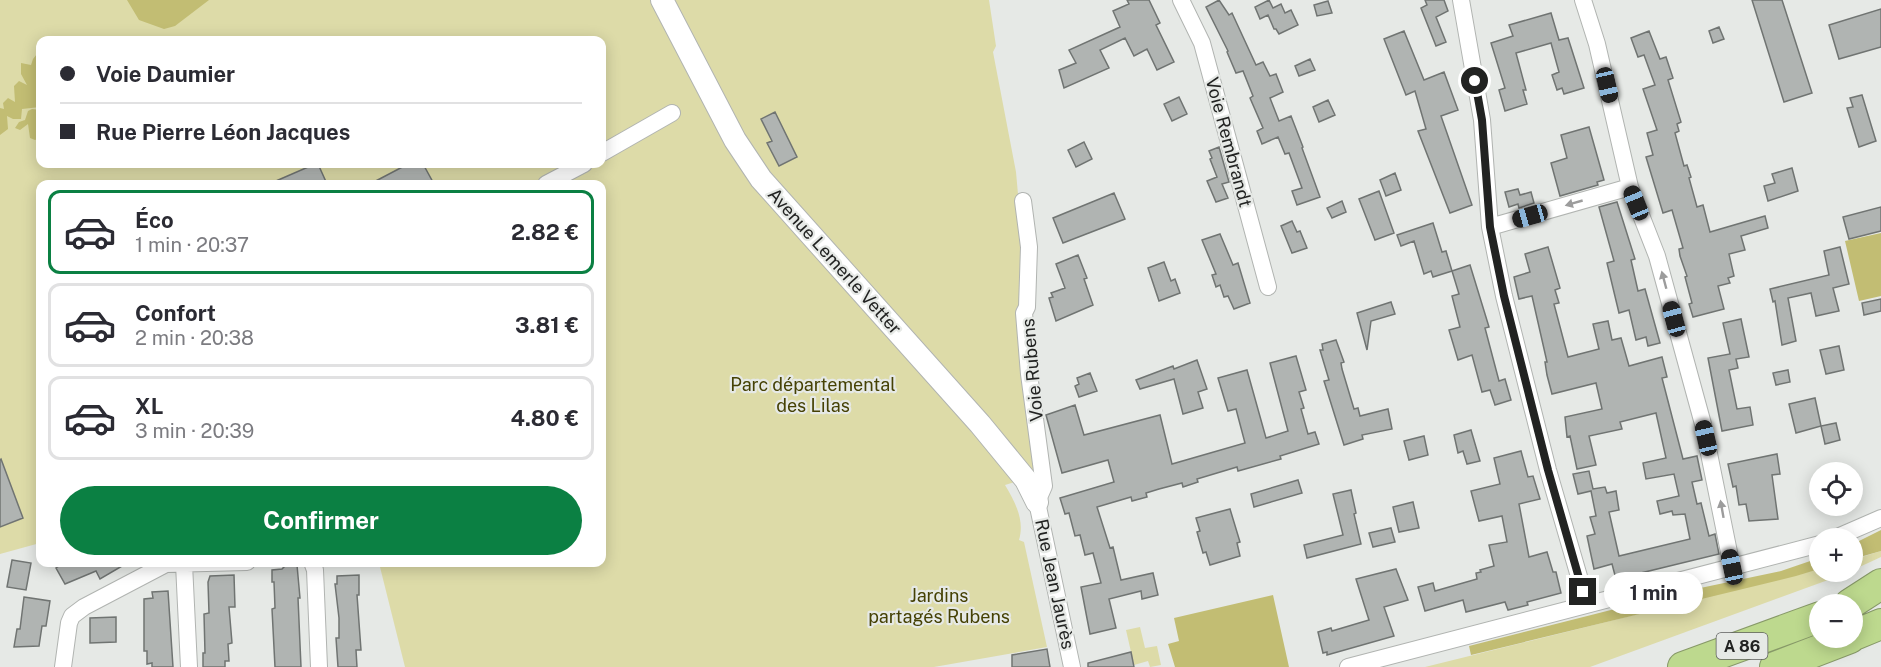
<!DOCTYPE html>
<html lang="fr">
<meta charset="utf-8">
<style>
body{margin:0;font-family:"Public Sans",sans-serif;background:#f2f2f3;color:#2b2b33;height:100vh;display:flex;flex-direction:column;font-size:22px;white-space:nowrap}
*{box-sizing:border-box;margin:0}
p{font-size:20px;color:#7c7c81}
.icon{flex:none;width:33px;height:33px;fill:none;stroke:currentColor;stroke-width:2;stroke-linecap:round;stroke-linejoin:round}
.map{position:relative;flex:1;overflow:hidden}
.drawer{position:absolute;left:36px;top:180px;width:570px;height:387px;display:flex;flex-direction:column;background:#fff;border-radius:12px;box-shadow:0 3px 15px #0003}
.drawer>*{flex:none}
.top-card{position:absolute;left:36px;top:36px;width:570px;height:132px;border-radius:12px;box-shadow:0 3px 15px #0003;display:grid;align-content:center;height:132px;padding:0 24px;background:#fff}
.controls{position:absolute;left:1809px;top:462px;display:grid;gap:12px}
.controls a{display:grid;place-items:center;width:54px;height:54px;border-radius:50%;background:#fff;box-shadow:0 3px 15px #0003;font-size:30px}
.end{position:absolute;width:27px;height:27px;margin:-14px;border:8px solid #222322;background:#fff;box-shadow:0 0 0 3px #fff}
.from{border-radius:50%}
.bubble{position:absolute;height:42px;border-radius:21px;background:#fff;box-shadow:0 3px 15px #0003;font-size:20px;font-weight:700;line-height:42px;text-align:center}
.car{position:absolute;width:18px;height:36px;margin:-18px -9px;border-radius:8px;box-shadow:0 0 4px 2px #0007;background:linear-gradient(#222 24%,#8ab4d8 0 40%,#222 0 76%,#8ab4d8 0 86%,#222 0)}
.top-card b{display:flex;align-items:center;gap:21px;height:57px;font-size:22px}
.top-card b+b{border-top:2px solid #e1e1e2}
.top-card i{width:15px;height:15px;background:#2b2b33}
ul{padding:10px 0 0;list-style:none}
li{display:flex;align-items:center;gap:18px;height:84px;margin:0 12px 9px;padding:0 12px;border:3px solid #e1e1e2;border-radius:12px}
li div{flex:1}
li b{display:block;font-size:22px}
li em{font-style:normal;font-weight:700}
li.on{border-color:#0b8043}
li>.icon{width:54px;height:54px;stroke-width:1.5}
.cta{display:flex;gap:12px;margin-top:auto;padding:12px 24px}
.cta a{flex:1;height:69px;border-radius:36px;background:#0b8043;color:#fff;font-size:24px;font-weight:700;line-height:69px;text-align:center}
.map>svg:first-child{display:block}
</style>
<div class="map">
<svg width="1881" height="667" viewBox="0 0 1881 667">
<rect width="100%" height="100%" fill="#e6e9e6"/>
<path fill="#dddba8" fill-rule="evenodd" d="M0,0H989L996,46L993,52L1016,172L1024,261L1021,306L1016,308L1040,474L1005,485C1015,502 1025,520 1019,540L1024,542L1047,647L934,667H405L379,563L602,562V184H40V543L0,554ZM40,40H602V164H40Z
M1881,551V557L1853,570L1852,560Z
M1819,569L1820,572H1850L1590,667H1425Z
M1140,627L1145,648L1157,646L1161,665L1150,667L1148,661L1134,665L1126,630Z"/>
<path fill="#c2bd73" d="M127,0H209L175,26L164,29L139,20Z
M37,54L40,55V107L22,109L21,119H13L7,116L8,129L0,135V108L4,109L3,103L8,98L15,102L14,86L19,81L27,85L21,74V63L31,65L33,59Z
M32,109L40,110V138L35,140L30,138L28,124L20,130L15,128L19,122L25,120L28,111Z
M1881,233V296L1859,301L1845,241Z
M1881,530V551L1853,559V544Z
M1819,558V569L1796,576L1471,655L1469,646L1686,591L1781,571Z
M1273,595L1289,667H1175L1168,644L1179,641L1174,618Z"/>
<path fill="#b0b4b2" stroke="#707472" stroke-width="1.5" d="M1127,0H1149L1160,23L1156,25L1174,62L1157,70L1147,49L1134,56L1125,38L1100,50L1109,68L1064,88L1059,70L1076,63L1069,50L1120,27L1113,11L1129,4Z
M1219,0L1229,15L1232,13L1256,65L1263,62L1270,76L1276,74L1283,92L1270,98L1279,121L1291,116L1303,147L1302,148L1320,197L1297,205L1292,191L1302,188L1289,153L1285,154L1278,137L1262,144L1257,131L1263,128L1250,98L1253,96L1243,71L1236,73L1227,52L1228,51L1206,7Z
M1269,0L1273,8L1281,4L1285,13L1291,10L1298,25L1279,34L1276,29H1274L1268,15L1260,19L1255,7Z
M1425,0H1444L1448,11L1436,17L1446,42L1436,46L1421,8L1427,5Z
M1752,0H1782L1812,93L1784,102Z
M1328,1L1332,13L1317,16L1314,5Z
M1881,9V47L1839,59L1829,25Z
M1551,13L1559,40L1568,38L1584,88L1564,94L1562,88L1557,90L1552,75L1559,72L1551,43L1516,53L1526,90H1523L1527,104L1505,111L1499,90L1505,88L1491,43L1513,36L1509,25Z
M1719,27L1724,39L1713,43L1709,31Z
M1404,31L1424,80L1444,72L1458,110L1441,116L1472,205L1450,213L1418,131L1426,129L1415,91L1406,95L1384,39Z
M1649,31L1660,59L1666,57L1673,78L1668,80L1681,122L1677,124L1679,131L1675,133L1684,166L1687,165L1691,177L1689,178L1697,207L1703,205L1710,232L1765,216L1768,228L1741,236L1745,250L1729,254L1734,276L1728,278L1730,283L1718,286L1724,309L1693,317L1689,304L1692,303L1685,277L1687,276L1680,256L1679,249L1683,248L1672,210L1663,213L1646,157L1653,155L1647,133L1657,130L1643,89L1655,85L1644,55L1638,57L1631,38Z
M1310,59L1315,70L1299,76L1295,66Z
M1862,95L1876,141L1859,147L1847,108L1853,107L1850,98Z
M1179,97L1187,114L1172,121L1164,104Z
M1328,100L1335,115L1319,122L1313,107Z
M775,112L797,157L779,166L767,143L772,141L761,119Z
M1589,127L1604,180L1597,182L1598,185L1560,196L1551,163L1567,158L1561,135Z
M1084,142L1092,159L1076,167L1068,150Z
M1219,147L1229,182L1222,184L1228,198L1216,202L1207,181L1217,177L1210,159L1212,158L1209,151Z
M315,164H318L327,184H269Z
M408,164H423L434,184H370Z
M1792,168L1798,191L1768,201L1764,186L1775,183L1772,174Z
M1395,173L1401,190L1386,196L1380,180Z
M1518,189L1520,195L1531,192L1534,203L1519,208L1518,204L1509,207L1505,192Z
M1379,191L1394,233L1375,240L1359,199Z
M1114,193L1125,219L1063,243L1053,218Z
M1342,201L1346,212L1332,218L1327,208Z
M1617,202L1635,259L1631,260L1638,291L1645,289L1660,343L1648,346L1646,337L1636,340L1629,310L1619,313L1607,263L1614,261L1599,207Z
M1881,207V231L1849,239L1843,217Z
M1292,221L1297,232L1300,231L1307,248L1292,253L1281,226Z
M1433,223L1442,252L1446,251L1452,271L1470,265L1489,327L1485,328L1499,381L1505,379L1511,400L1495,405L1490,390L1482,392L1472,355L1458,360L1449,330L1460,327L1452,296L1459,294L1452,271L1433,277L1431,271L1424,274L1414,241L1401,246L1397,235Z
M1220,234L1233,265L1238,263L1250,303L1234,309L1228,296L1224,297L1220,285L1216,287L1212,275L1216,274L1202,240Z
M1548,247L1560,288L1555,290L1559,303L1554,304L1568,357L1599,349L1593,324L1608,321L1612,340L1621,338L1629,366L1662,357L1667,377L1662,378L1683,459L1697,456L1702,480L1692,482L1697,504L1701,503L1709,536L1715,534L1719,554L1616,579L1612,564L1594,569L1587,536L1595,534L1590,517L1596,516L1591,491L1578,494L1573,474L1589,471L1593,489L1605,487L1607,493L1616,491L1619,510L1609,512L1619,556L1690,539L1685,514L1673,515L1672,511L1660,514L1657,501L1679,496L1674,474L1646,479L1643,463L1666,458L1656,413L1620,422L1622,429L1589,436L1596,465L1577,469L1570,436L1567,437L1565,417L1602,409L1596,383L1552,394L1547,375L1545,362H1547L1532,296L1519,299L1514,277L1530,272L1525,254Z
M1840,247L1849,284L1833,288L1839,311L1816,316L1811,293L1788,298L1796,341L1782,345L1775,301L1773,302L1770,289L1829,275L1824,251Z
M1078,255L1087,278L1084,279L1093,305L1056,321L1049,298L1053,297L1051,293L1065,288L1056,264Z
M1164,262L1171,281L1175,279L1180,293L1159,301L1148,268Z
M1881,299V311L1864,315L1862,303Z
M1391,302L1395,314L1371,321L1367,350L1357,313Z
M1741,319L1749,357L1736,359L1738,368L1729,370L1737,409L1750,407L1753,425L1722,431L1708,358L1730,354L1723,323Z
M1336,340L1344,362L1341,363L1342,369L1354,409L1358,408L1360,416L1388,409L1392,429L1362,435L1363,439L1344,445L1324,381L1329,380L1320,350H1323L1322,344Z
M1839,346L1844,370L1826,374L1820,350Z
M1296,356L1306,390L1299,392L1304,408L1301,409L1308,434L1315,432L1319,444L1280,456L1281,459L1238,471L1237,467L1197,479L1198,482L1183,487L1182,483L1159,489L1146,493L1147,497L1132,501L1131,497L1097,507L1110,548L1113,547L1121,580L1153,573L1158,595L1142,599L1141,591L1109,599L1116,628L1090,634L1081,587L1101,583L1093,553L1085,555L1080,535L1075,536L1069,513L1065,514L1060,498L1114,482L1108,460L1062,473L1046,415L1075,405L1084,435L1160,415L1172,464L1245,443L1236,409L1228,411L1218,378L1247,370L1266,438L1288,431L1270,363Z
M1197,360L1207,389L1198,392L1203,408L1183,414L1174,379L1140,389L1136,380L1173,366L1174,369Z
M1788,370L1790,382L1776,385L1773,373Z
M1090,373L1097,391L1079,397L1075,386L1079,384L1077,378Z
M1815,398L1821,426L1796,433L1789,404Z
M1836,423L1840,440L1825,444L1821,426Z
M1471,430L1480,461L1467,464L1463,451L1458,453L1454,435Z
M1424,436L1428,455L1409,460L1404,441Z
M1521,451L1528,477L1533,476L1540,499L1519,504L1529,557L1547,552L1553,572H1556L1561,593L1527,602L1528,605L1508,610L1505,602L1466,612L1463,600L1425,611L1418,587L1433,583L1435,591L1477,579L1476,573L1481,572L1480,570L1494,566L1489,545L1507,542L1502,516L1479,521L1471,491L1500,484L1494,458Z
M1777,454L1780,474L1772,475L1778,519L1749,521L1746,504L1739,505L1736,486L1733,487L1728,464Z
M1,459L23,518L0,527V460Z
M1298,480L1302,493L1254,507L1251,494Z
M1351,490L1356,513L1354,514L1361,544L1307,558L1304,545L1343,535L1333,494Z
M1413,502L1419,528L1399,532L1393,507Z
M1230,509L1240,542L1237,543L1240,556L1210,565L1206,552L1203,553L1197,532L1200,531L1196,518Z
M1391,528L1395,542L1373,547L1369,533Z
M12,560L31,563L26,590L7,587Z
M65,562H129L100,579L96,571L65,584L56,568Z
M297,565L300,598H298L301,667H275L272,609L275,608L274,582H272V570L282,569L285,566Z
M1396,569L1408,600L1384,607L1394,636L1327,655V652L1323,653L1318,632L1331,628L1332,631L1369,620L1356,579Z
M234,575L235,607H229L232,643L228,644L229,661H225V667H203V653H205L204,614L209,613L208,582L210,576Z
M359,575V595H357L361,650H356L357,667H338L336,638H339V618L335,584H337V576Z
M168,591L173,667H152V663L147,664V651H144V599L153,598L152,592Z
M24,597L50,601L46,626H42L39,646L14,647L17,629H20Z
M116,617V642L90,643V618Z
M1047,649L1050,667H1012V655Z
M1131,652L1134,667H1088V663Z"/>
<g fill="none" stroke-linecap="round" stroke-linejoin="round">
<g stroke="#b1b4b1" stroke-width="18">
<path id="street" d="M1181,0L1202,43L1268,287
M1461,0L1482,120L1490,227L1504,296L1548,470L1587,604
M1583,0L1597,44L1630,187L1657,256L1703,424L1732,567
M602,153L672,113
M546,184L584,164
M1023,201L1029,247L1027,307L1024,313L1029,374L1044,486L1037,502L1072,667
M1490,227L1630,187
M1835,538L1881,518
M312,562L315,570L319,667
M184,564L189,667
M63,667L69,623L72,616L84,607L166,564L247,562
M1348,667L1820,544"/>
</g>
<g stroke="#b1b4b1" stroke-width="24">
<path id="secondary" d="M662,0L735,140L761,179L980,424L1026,480L1037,502"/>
</g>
<g stroke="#879968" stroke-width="32">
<path id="highway" d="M1850,604L1881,584
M1852,636L1881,624
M1683,667L1820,617
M1775,667L1850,638"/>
</g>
<use href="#street" stroke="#fff" stroke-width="16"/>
<use href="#secondary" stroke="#fff" stroke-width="22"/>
<use href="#highway" stroke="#bdd98e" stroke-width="30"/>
</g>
<defs><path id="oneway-solid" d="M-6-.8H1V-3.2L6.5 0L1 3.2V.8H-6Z" transform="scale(1.5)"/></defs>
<g fill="#9c9c9c">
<use href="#oneway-solid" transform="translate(1574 203) rotate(164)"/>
<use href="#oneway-solid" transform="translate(1664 280) rotate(-105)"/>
<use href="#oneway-solid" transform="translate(1722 509) rotate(-100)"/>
</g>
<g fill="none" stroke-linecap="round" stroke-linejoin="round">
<path stroke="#222322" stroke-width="8" d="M1475,81L1482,120L1490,227L1504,296L1548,470L1583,592"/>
</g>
<g text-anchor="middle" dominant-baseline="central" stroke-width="4.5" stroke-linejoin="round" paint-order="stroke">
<rect fill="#e6e9e6" stroke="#5d5e5d" stroke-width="1.5" x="1716.5" y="633" width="51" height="26" rx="4.5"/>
<g font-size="16" font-weight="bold" fill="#222322">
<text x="1742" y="646">A 86</text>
</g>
<g font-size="18" fill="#222322" stroke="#e6e9e6">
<text transform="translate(1229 142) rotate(75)">Voie Rembrandt</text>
<text transform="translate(835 261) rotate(48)">Avenue Lemerle Vetter</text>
<text transform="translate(1032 370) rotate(-95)">Voie Rubens</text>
<text transform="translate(1055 584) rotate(78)">Rue Jean Jaurès</text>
</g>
<g font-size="18" fill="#454104" stroke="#e6e9e6">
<text x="813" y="384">Parc départemental<tspan x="813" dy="21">des Lilas</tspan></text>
<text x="939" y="595">Jardins<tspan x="939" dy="21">partagés Rubens</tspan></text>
</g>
</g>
</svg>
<div class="controls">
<a><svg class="icon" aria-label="locate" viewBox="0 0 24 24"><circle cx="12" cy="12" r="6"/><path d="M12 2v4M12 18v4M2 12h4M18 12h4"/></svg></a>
<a>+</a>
<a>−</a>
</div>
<i class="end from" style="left:1475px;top:81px"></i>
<i class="end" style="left:1583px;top:592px"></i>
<div class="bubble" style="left:1604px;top:572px;width:99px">1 min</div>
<i class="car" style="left:1607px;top:85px;rotate:167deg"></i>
<i class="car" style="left:1636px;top:203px;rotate:338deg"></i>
<i class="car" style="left:1530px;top:216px;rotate:254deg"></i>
<i class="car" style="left:1674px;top:319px;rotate:345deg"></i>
<i class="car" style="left:1706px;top:438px;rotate:347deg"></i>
<i class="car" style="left:1732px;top:567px;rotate:348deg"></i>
<div class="top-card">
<b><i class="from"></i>Voie Daumier</b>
<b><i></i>Rue Pierre Léon Jacques</b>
</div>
<section class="drawer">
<ul>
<li class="on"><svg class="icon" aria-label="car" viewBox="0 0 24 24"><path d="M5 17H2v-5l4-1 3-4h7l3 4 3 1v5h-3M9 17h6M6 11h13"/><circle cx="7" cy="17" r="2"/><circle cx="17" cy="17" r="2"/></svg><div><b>Éco</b><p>1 min · 20:37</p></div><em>2.82 €</em></li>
<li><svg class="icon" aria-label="car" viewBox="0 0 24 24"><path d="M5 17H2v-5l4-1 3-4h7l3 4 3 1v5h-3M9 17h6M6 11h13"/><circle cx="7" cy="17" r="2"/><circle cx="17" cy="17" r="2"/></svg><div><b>Confort</b><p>2 min · 20:38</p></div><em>3.81 €</em></li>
<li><svg class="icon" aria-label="car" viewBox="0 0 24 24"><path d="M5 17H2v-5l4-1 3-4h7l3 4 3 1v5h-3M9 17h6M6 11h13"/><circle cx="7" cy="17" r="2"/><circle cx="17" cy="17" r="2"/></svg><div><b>XL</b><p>3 min · 20:39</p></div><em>4.80 €</em></li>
</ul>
<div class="cta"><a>Confirmer</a></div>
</section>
</div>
